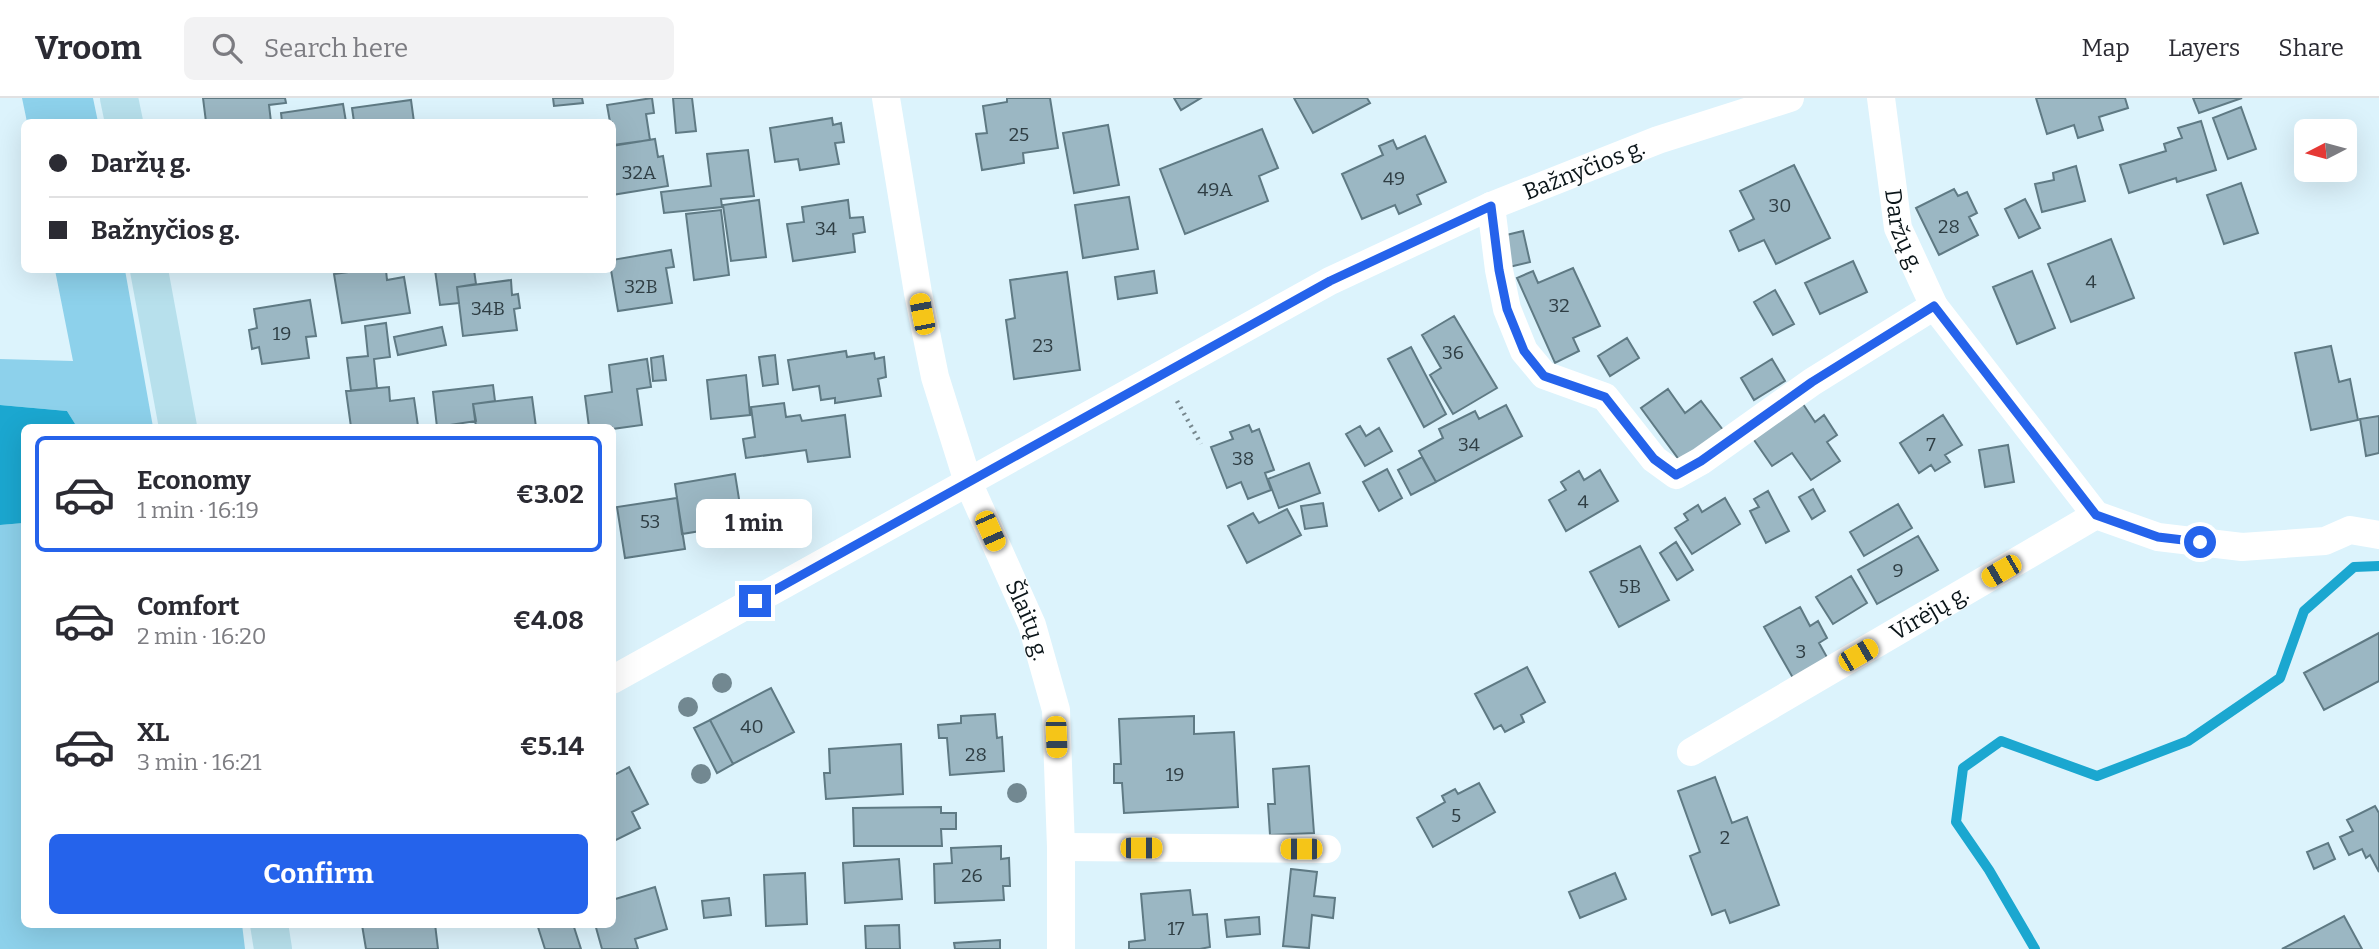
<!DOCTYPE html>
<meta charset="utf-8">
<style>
body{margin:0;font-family:Bitter,serif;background:#f2f2f3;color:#2b2b33;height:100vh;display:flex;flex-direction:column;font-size:26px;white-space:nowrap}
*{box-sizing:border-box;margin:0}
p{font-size:23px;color:#7c7c81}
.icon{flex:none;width:38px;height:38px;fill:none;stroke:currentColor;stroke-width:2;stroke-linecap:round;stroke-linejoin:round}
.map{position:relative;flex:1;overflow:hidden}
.side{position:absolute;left:21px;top:326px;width:595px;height:504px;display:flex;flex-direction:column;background:#fff;border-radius:10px;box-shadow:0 7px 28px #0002}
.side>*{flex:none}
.guide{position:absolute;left:21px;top:21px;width:595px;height:154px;border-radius:10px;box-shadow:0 7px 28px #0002;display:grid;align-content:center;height:154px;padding:0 28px;background:#fff}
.needle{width:46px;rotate:264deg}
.controls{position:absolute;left:2294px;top:21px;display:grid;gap:14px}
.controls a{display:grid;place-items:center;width:63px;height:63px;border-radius:10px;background:#fff;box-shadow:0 7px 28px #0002;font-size:35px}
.end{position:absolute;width:32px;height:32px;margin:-16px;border:9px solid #2563eb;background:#fff;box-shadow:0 0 0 4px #fff}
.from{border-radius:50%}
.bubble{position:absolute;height:49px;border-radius:10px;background:#fff;box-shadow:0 7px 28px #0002;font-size:23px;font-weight:700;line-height:49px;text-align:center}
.car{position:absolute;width:21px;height:42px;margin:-21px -10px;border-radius:9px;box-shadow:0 0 5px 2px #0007;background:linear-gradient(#f5c518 24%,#345 0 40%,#f5c518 0 76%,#345 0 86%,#f5c518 0)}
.guide b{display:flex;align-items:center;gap:24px;height:66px;font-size:26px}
.guide b+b{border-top:2px solid #e1e1e2}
.guide i{width:18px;height:18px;background:#2b2b33}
ul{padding:12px 0 0;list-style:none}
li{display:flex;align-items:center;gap:21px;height:116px;margin:0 14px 10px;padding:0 14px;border:4px solid transparent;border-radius:10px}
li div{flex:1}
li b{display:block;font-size:26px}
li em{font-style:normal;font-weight:700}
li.on{border-color:#2563eb}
li>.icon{width:63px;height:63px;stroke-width:1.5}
.primary-button{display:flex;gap:14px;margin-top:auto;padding:14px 28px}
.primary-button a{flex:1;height:80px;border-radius:10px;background:#2563eb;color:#fff;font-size:28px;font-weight:700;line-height:80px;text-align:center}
header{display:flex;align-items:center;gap:42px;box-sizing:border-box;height:98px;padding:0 35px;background:#fff;border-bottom:2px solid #e1e1e2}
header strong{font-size:33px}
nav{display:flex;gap:38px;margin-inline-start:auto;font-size:24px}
.search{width:490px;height:63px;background:#f2f2f3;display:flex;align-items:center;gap:18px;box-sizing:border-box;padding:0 24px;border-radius:10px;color:#7c7c81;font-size:26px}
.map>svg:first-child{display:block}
</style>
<header>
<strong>Vroom</strong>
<div class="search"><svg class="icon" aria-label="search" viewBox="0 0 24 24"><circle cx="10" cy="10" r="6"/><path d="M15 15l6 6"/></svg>Search here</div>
<nav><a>Map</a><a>Layers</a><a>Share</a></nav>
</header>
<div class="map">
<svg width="2379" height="851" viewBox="0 0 2379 851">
<rect width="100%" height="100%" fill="#dcf3fc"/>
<path fill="#8dd1eb" d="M22,0H93L98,24H27Z
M55,172H125L153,329H77L67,313L0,307V261L73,263Z
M24,425V826H242L245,851H0V427Z"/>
<path fill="#1ba7d0" d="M0,307L67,313L77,329H24V425L0,427Z"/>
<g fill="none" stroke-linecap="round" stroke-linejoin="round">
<path stroke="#1ba7d0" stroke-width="10" d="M2035,851L1989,772L1956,724L1963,670L2001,643L2097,678L2188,643L2280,580L2304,513L2354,469L2379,468"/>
</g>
<path fill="#9bb7c3" stroke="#5f7a84" stroke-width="2" d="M203,0H285L286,5L269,7L271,24H206Z
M553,0H582L583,5L554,8Z
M652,0L654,15L646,16L650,42L613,47L612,24H610L607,7Z
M673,0H692L696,33L676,35Z
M1007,0H1050L1058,50L1023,55L1024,65L982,72L976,36L987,35L983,8L1007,4Z
M1174,0H1201L1181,12Z
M1294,0H1367L1370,5L1313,35Z
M2036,0H2125L2128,10L2099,19L2103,32L2078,40L2074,27L2047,36Z
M2193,0H2242L2199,15Z
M411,2L414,24H354L352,10Z
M343,6L346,24H282L281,15Z
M2241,9L2256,51L2228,61L2213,20Z
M832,20L833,27L841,25L844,44L835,45L839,66L800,72L798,61L775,64L770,30Z
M2201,23L2216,72L2177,84L2176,80L2129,95L2120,67L2166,53L2164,46L2182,40L2178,30Z
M1108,27L1119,87L1074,95L1063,35Z
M1262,31L1278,70L1259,78L1268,103L1185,136L1160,71Z
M1425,38L1446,84L1417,97L1421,106L1399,116L1395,107L1362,121L1342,76L1383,57L1379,48L1393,42L1397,51Z
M655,41L658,59L663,58L668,88L612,97V48Z
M748,52L754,98L721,101L722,109L664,115L661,94L711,88L707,56Z
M1794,67L1830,140L1776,166L1764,142L1739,153L1730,133L1754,121L1740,93Z
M2076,68L2085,103L2042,114L2035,86L2054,82L2053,75Z
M2241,85L2258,135L2224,146L2207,97Z
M1954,91L1958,98L1967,94L1977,115L1969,119L1978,137L1939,157L1916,110Z
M1129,99L1138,151L1083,160L1075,107Z
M2025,101L2040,130L2019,140L2005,111Z
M759,102L766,159L731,163L723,107Z
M848,102L850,120L863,119L865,134L853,136L855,154L793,163L787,126L804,124L802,109Z
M721,112L729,177L694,182L686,116Z
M1523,133L1530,164L1509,169L1502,138Z
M2111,141L2134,200L2071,224L2048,166Z
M671,152L674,169L666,170L672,205L618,213L611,172L612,162Z
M1853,163L1867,194L1820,216L1805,185Z
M1573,170L1600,228L1573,240L1579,253L1555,265L1517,180L1533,173L1538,185Z
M363,172H386L387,182L404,179L410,215L342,225L334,176Z
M435,172H474L476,186L457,189L459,205L440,207Z
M1154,173L1157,195L1118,201L1115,179Z
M2032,173L2055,230L2017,246L1993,189Z
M1067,174L1080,272L1014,281L1006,222L1015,220L1010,182Z
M511,182L512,197L518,196L520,210L514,211L517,232L463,238L457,189Z
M1775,192L1794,226L1773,237L1754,204Z
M310,202L316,238L306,239L309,260L262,266L259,249L252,251L249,232L257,230L254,211Z
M1454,218L1497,290L1453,316L1430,277L1441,270L1422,237Z
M386,225L390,259L374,261L377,290L351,293L347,260L368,258L365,228Z
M442,229L446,247L398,257L394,239Z
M1627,240L1639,260L1610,278L1598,258Z
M2331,248L2339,284L2350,281L2358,322L2311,332L2295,255Z
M1411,249L1446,316L1424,329L1388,261Z
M846,253L847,259L874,255L875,261L884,259L886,279L878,281L881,298L835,305V300L821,302L819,288L793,292L788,262Z
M775,257L778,286L763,288L759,259Z
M663,258L666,282L653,283L651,260Z
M647,261L651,289L637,291L642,327L612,331V329H589L585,298L612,294L609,267Z
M1772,261L1785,283L1754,302L1741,280Z
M746,277L750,317L711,321L707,282Z
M493,287L495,303L473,306L476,323L437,329L433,294Z
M389,289L390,303L414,300L418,328L351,329L346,293Z
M1668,291L1685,315L1701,303L1723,332L1680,363L1641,310Z
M532,299L536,329H476L473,306Z
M784,305L786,319L800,317L802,323L845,317L850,359L808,364L806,352L746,360L743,341L755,339L751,309Z
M1803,306L1815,324L1824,317L1837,337L1827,344L1840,363L1811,382L1792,355L1772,368L1752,339Z
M1506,307L1522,338L1436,384L1419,353L1443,340L1439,331L1475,313L1479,321Z
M1943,317L1962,347L1945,357L1950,364L1935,373L1931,367L1919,375L1900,345Z
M2379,318V355L2366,358L2360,321Z
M1249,327L1252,334L1259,331L1274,372L1265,375L1271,392L1248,401L1241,384L1227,390L1211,349L1233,341L1230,334Z
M1360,328L1366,338L1379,330L1392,353L1365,368L1346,336Z
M2008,347L2014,384L1985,389L1979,352Z
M1422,359L1436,384L1411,397L1398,372Z
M1309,365L1320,395L1279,410L1268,381Z
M1387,371L1402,400L1379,413L1363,384Z
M1600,372L1618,403L1566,433L1549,402L1566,392L1561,384L1579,373L1584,382Z
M735,376L743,426L682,436L675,386Z
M1813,391L1825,413L1812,421L1799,399Z
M1768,393L1789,433L1766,445L1750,413L1759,409L1754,401Z
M677,400L685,451L625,460L617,409Z
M1725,400L1740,426L1692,456L1675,430L1688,422L1684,416L1698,407L1702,414Z
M1323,405L1327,428L1305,431L1301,408Z
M1898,406L1912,430L1864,458L1850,434Z
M1287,411L1301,437L1247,465L1228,428L1253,415L1259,425Z
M1918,438L1938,472L1877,506L1858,472Z
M1676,444L1693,472L1677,482L1660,455Z
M1640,448L1669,502L1619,529L1590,474Z
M1851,478L1867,505L1833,526L1816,499Z
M1800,509L1810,528L1818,523L1827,540L1819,545L1828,561L1793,580L1764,529Z
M2379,535V583L2324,612L2304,575Z
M1527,569L1545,604L1521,617L1524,624L1505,634L1501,627L1494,631L1475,596Z
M771,590L794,634L733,666L710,622Z
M995,616L997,640L1002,639L1004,673L950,677L947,640H939L938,627L961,625V618Z
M1194,618V636L1234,634L1238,709L1124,715L1122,685H1114V666H1121L1119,621Z
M710,622L733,666L717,675L694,630Z
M901,646L903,696L826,701L824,675H830L829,651Z
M1309,668L1314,735L1270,737L1268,706H1275L1273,671Z
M629,669L648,706L632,714L640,730L612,744V678Z
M1715,679L1732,725L1747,719L1779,807L1730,825L1725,812L1712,817L1690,758L1700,754L1678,693Z
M1479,685L1495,714L1433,749L1417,720L1445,704L1442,698L1455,691L1458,696Z
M2375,708L2379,715V774L2370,757L2366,760L2362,751L2349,757L2340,739L2353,733L2347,722Z
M941,709V715H956V731H941L942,748H854L853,710Z
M2328,745L2335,761L2314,771L2307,754Z
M1001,748V761L1009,760L1010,788H1003L1004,802L935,805L934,766L952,765L951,750Z
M899,761L902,801L845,805L843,765Z
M1291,771L1317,774L1314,798L1335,800L1333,820L1312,817L1309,850L1283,848Z
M805,775L807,826L766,828L764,777Z
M1615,775L1626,801L1580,820L1569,794Z
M655,789L667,831L635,841L638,851H602L595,826H612V802Z
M1190,792L1193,817L1207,816L1210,849L1200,851H1129V844L1145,842L1141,796Z
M729,800L731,817L704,820L702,803Z
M2344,818L2362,851H2282Z
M1259,819L1260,836L1227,839L1225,822Z
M369,826H420V828L435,826L438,851H366L362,827Z
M537,826H573L581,851H545Z
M899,827L900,851H866L865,828Z
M1000,842V851H955L954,845Z"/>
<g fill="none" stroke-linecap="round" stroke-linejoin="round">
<path stroke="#77888e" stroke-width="4.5" stroke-dasharray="2 5" stroke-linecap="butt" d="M1177,303L1201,346"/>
<g stroke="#fff" stroke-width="28">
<path id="s1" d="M886,0L918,195L935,279L968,384L1032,527L1056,612L1061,749V851"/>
<path id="s2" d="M1881,0L1898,130L1934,208L2096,417L2158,439L2242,449L2325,443L2350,432L2379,437"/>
<path d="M1491,108L1499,172L1507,211L1524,253L1544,277L1605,299L1654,361L1676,377L1701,363L1812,284L1934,208"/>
<path id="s3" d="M612,582L1330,183L1491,108L1658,42L1790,0"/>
<path id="s4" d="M1691,654L2096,417"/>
<path d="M1061,749L1327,751"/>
</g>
<path stroke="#b7e0ec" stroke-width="38" d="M119,0L124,24
M149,172L178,329
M269,826L273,851"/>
</g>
<g fill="#728891">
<circle cx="722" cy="585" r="10"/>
<circle cx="688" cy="609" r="10"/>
<circle cx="701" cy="676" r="10"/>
<circle cx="1017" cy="695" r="10"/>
</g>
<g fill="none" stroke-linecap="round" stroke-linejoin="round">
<path stroke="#2563eb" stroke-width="9" d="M755,503L1330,183L1491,108L1499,172L1507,211L1524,253L1544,278L1605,299L1654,361L1676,377L1701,363L1812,284L1934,208L2096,417L2158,439L2200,444"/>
</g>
<g text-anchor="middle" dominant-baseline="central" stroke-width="6" stroke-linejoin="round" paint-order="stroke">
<g font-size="19" fill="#2f3e44">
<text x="1019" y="36">25</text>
<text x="639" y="74">32A</text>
<text x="1394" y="80">49</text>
<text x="1215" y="91">49A</text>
<text x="1780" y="107">30</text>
<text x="1949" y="128">28</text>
<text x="826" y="130">34</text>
<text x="2091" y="183">4</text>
<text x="641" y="188">32B</text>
<text x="1559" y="207">32</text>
<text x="488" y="210">34B</text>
<text x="282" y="235">19</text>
<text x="1043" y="247">23</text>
<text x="1453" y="254">36</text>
<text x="1469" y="346">34</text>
<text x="1931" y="346">7</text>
<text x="1243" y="360">38</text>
<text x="1583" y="403">4</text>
<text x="650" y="423">53</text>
<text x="1898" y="472">9</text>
<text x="1630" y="488">5B</text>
<text x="1801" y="553">3</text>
<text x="752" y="628">40</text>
<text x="976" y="656">28</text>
<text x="1175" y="676">19</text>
<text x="1456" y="717">5</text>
<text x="1725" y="739">2</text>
<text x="972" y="777">26</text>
<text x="1176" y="830">17</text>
</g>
<g font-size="23" fill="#0b1519" stroke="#fcfcfc">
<text stroke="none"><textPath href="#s3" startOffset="1099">Bažnyčios g.</textPath></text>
<text stroke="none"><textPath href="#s2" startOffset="135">Daržų g.</textPath></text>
<text stroke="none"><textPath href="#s4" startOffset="276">Virėjų g.</textPath></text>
<text stroke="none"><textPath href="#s1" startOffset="544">Šlaitų g.</textPath></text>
</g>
</g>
</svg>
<div class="controls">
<a><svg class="needle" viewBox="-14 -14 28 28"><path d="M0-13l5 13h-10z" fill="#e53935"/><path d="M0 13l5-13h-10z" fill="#7c7c81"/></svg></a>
</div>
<i class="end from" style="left:2200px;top:444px"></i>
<i class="end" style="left:755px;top:503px"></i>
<div class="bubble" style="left:696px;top:401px;width:116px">1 min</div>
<i class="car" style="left:922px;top:216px;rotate:349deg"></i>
<i class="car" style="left:990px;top:433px;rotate:156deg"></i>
<i class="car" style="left:2001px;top:473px;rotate:240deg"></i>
<i class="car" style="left:1858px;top:557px;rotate:60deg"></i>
<i class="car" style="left:1056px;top:639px;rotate:178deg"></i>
<i class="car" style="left:1141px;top:750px;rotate:90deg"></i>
<i class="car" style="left:1301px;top:751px;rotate:270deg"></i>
<div class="guide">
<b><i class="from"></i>Daržų g.</b>
<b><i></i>Bažnyčios g.</b>
</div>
<section class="side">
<ul>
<li class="on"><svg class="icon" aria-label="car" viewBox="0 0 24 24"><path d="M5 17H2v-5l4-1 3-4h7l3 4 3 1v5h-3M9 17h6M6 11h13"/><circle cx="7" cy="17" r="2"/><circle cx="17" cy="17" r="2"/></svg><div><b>Economy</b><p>1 min · 16:19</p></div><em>€3.02</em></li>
<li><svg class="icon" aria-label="car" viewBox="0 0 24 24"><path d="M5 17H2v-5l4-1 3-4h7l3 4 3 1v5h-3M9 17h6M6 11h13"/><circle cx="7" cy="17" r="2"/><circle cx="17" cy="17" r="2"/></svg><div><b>Comfort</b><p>2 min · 16:20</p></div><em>€4.08</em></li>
<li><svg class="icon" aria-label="car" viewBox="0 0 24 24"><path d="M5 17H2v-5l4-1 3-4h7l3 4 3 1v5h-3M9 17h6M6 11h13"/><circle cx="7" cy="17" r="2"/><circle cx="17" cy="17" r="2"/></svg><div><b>XL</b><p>3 min · 16:21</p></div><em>€5.14</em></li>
</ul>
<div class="primary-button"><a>Confirm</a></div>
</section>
</div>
